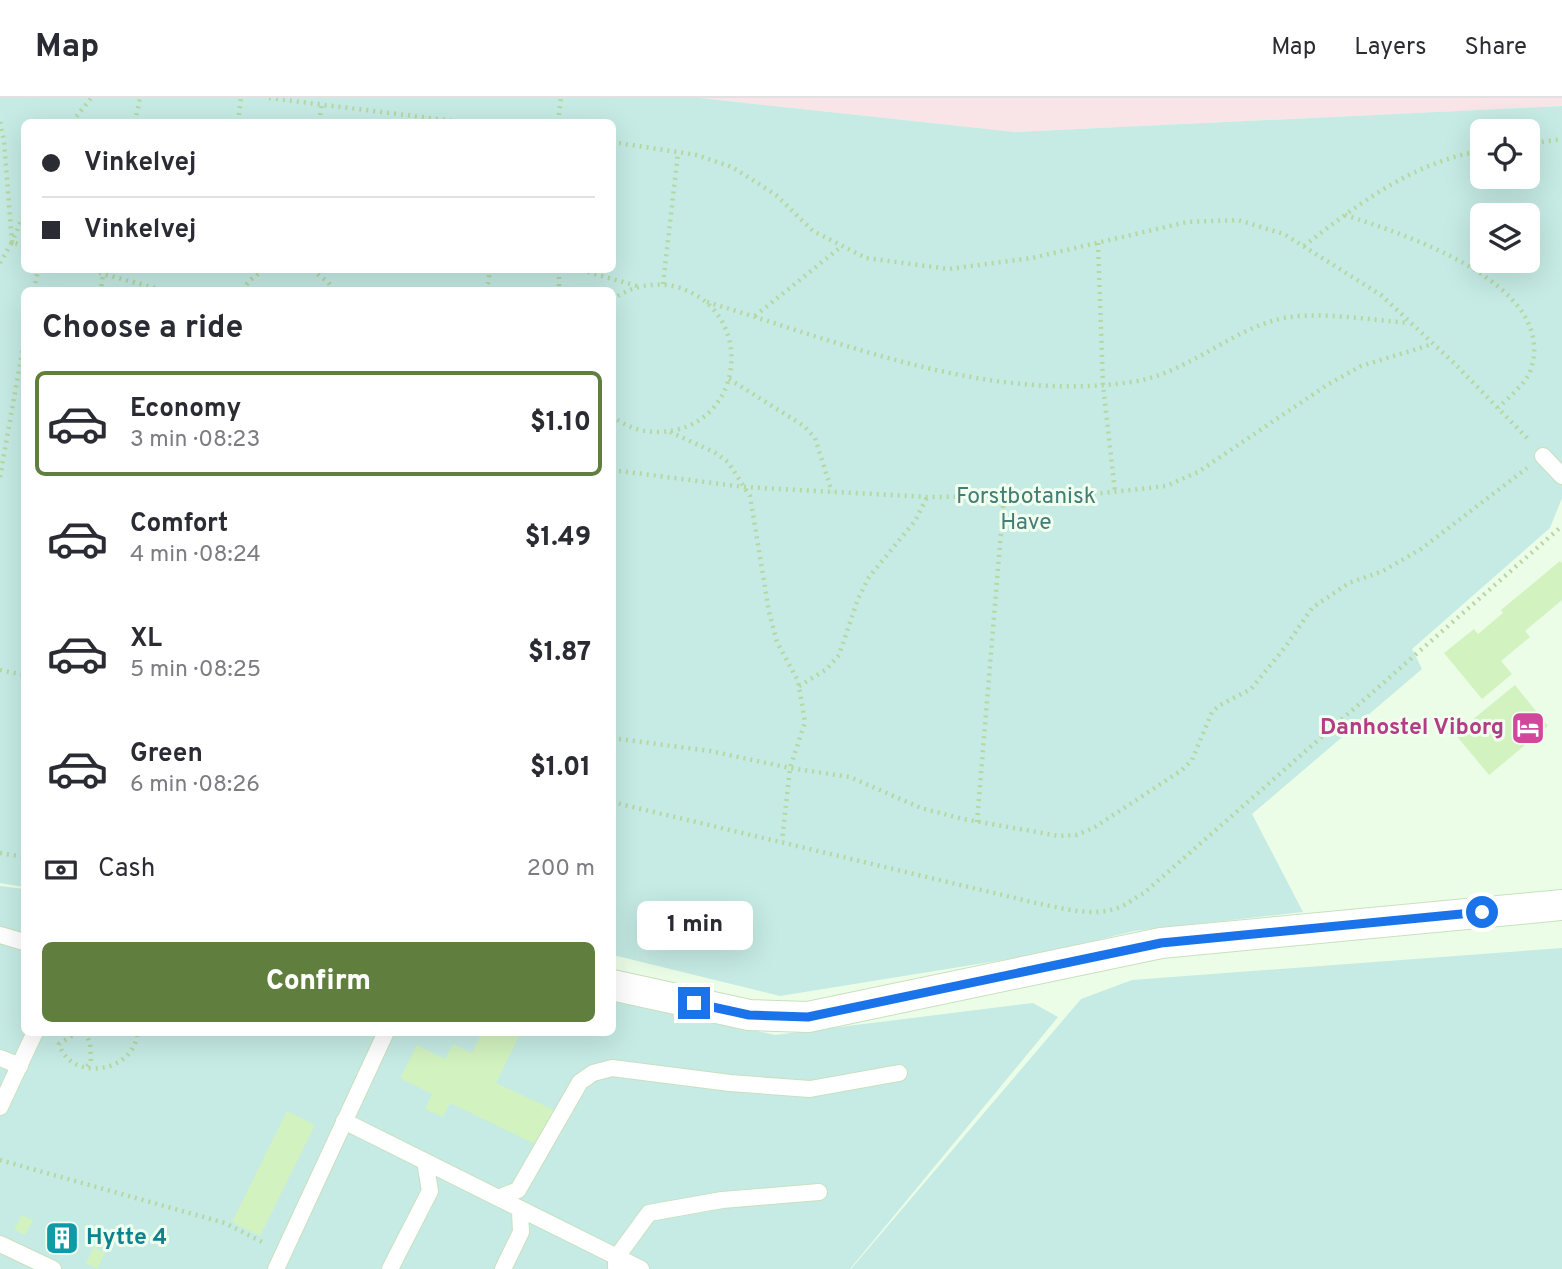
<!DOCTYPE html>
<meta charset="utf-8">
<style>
body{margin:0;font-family:Overpass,sans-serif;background:#f7f7f7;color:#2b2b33;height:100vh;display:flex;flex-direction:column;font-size:26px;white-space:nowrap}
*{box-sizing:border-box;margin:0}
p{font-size:23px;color:#7c7c81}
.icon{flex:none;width:38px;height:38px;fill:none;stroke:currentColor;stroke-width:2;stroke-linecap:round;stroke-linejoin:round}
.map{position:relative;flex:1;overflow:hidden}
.sheet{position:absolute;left:21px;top:189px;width:595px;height:749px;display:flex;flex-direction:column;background:#fff;border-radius:10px;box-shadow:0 7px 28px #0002}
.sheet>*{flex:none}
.top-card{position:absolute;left:21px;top:21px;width:595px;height:154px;border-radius:10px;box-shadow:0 7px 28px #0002;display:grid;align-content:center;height:154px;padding:0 21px;background:#fff}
.fabs{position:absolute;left:1470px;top:21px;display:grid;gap:14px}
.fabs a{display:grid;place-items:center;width:70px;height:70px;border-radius:10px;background:#fff;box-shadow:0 7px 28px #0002;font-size:35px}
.end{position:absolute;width:32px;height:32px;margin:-16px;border:9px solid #1a73e8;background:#fff;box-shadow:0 0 0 4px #fff}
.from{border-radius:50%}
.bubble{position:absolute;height:49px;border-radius:10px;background:#fff;box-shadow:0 7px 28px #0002;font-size:23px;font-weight:800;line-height:49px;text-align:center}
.top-card b{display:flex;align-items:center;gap:24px;height:66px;font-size:26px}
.top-card b+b{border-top:2px solid #e1e1e2}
.top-card i{width:18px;height:18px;background:#2b2b33}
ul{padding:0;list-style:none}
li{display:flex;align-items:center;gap:21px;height:105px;margin:0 14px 10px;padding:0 7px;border:4px solid transparent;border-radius:10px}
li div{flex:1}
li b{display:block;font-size:26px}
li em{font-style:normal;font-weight:800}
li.selected{border-color:#607f3e}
li>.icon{width:63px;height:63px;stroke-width:1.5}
h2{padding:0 21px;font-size:32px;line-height:84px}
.pay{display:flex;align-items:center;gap:18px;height:77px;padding:0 21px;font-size:26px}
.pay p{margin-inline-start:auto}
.action{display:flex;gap:14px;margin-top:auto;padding:14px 21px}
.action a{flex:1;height:80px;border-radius:10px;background:#607f3e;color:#fff;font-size:28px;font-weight:800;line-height:80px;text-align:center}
header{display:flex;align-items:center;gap:42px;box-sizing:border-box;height:98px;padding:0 35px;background:#fff;border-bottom:2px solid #e1e1e2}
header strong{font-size:33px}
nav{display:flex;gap:38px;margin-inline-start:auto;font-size:24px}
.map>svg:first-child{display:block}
</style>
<header>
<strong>Map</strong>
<nav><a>Map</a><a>Layers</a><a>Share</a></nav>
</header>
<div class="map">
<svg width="1562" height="1171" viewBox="0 0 1562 1171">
<rect width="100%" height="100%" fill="#ebfde7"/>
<path fill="#f9e4e7" d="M700,0H1562V8L1015,34Z"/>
<path fill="#c5ebe4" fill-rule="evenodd" d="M0,0H700L1015,34L1562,8V400L1550,430L1412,551L1422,571L1252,716L1303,814L1134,833L1040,856L780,898L613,857L612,192H24V789L0,785ZM24,24H612V172H24ZM1482,33H1528V79H1482ZM1482,117H1528V163H1482Z
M0,788L24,791V934H612L613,901L775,937L1033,905L1058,919L850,1171H0Z
M1562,850V1171H851L1081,901L1132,882Z"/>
<path fill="#d2f2bf" d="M1560,463L1562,465V502L1525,533L1530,539L1501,563L1512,576L1482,601L1444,555L1474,531L1478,536L1503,515L1501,512Z
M1515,587L1548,628L1489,677L1455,636Z
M482,934H521L496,985L558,1014L541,1049L450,1005L443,1019L425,1011L432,996L400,980L417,947L445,961L453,946L472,955Z
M287,1013L315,1027L260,1138L232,1124Z
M22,1117L33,1122L25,1137L14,1132Z
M60,1130L71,1136L63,1150L53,1145Z
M94,1149L105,1155L97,1171L86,1165Z"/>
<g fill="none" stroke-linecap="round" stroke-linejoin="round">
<g stroke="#c9e0bf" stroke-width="18">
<path id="lane" d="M1543,358L1562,378
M0,837L24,844
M0,960L20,968
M0,1009L35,934
M344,1023L641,1171
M498,1100L518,1092L580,984L593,975L612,970L730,985L810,991L899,975
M0,1146L53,1171
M616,1169V1160L649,1115L722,1102L819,1094
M276,1171L386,934
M390,1171L430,1093L425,1063
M503,1171L521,1134L520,1113"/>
</g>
<g stroke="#c9e0bf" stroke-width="32">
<path id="street" d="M612,887L749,917L808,919L1161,845L1562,807"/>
</g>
<path stroke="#b6d7a1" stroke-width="4.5" stroke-dasharray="2 5" stroke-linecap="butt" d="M269,0L462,24
M0,24L4,43L12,144L24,116
M72,24L91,0
M135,24L140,0
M238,24L241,0
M319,24L322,6
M558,24L561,0
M612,44L697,57L732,69L776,97L813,133L866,160L949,171L1032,160L1187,124L1238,122L1284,136L1381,197L1454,265L1530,343
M1528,46L1562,41
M1345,117C1403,136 1562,186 1530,274C1524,287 1508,300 1498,310
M1098,145L1103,287L1115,394
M1304,148C1357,107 1414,63 1482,53
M0,165L12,144L24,148
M93,172L103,176L101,192
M104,172L103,176L163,192
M312,172L328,184L334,192
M559,172V192
M581,172L637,188
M663,186L678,55
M34,192L38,172
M242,192L250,182L264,172
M484,192L488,185L490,172
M612,202C628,189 653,184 673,188C760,209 746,334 657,334C640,334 625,328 612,318
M707,204C843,245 987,305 1131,284C1183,277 1223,238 1272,223C1309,211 1369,222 1409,225
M755,218L842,148
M729,281L804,328L815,340L832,394
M670,334L714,354L728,364L750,398L769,514L777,544L798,583L805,624L790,670L782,743
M612,372L744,389L928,399L1077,398L1166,388L1198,374L1327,287L1361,268L1433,246
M0,379L24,244
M0,572L24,577
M799,588L827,571L839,557L858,501L869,479L915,423L927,399
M612,640L710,653L790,670L850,679L921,710L963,721L1059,738L1077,737L1095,729L1182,672L1192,662L1212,614L1220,607L1251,591L1286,548L1312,510L1349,485L1383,473L1421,451L1527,370
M612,704L1036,805C1062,810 1094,820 1120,809C1128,806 1136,799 1144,795L1562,428
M977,724L1004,398
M0,755L24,759
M78,934L59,946C71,984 131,975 137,938L133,934
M85,934L90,945L91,964L86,969
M0,1062L225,1125L266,1146"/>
<use href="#lane" stroke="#fff" stroke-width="16"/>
<use href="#street" stroke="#fff" stroke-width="30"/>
</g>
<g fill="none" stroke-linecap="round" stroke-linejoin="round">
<path stroke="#1a73e8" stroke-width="9" d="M694,905L749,917L808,919L1161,845L1482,814"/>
</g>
<defs>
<g id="hotel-square" transform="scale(1.75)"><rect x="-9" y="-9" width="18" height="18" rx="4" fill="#d1479c" stroke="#f1ffee"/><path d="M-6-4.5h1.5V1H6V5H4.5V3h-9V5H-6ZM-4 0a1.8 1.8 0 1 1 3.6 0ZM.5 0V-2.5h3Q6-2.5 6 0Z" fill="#fff"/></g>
<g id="building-square" transform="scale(1.75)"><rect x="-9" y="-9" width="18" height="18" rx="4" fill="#0f9aa8" stroke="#f1ffee"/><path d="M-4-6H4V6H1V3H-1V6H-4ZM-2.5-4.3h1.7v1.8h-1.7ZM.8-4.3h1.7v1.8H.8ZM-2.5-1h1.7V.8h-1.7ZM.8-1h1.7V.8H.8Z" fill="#fff"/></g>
</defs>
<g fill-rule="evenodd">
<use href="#hotel-square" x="1528" y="630"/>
<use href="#building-square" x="62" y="1140"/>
</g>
<g text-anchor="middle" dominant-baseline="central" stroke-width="6" stroke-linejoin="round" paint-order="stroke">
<g font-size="23" fill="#427d78" stroke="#f1ffee">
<text x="1026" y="399">Forstbotanisk<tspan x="1026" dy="26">Have</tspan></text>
</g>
<g font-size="23" font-weight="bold" fill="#b23c85" stroke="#f1ffee" text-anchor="end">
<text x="1504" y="630">Danhostel Viborg</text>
</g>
<g font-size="23" font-weight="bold" fill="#0d838f" stroke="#f1ffee" text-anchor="start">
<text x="86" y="1140">Hytte 4</text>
</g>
</g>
</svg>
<div class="fabs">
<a><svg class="icon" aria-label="locate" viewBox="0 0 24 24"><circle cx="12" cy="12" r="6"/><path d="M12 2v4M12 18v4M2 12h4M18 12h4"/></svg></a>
<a><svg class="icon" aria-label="layers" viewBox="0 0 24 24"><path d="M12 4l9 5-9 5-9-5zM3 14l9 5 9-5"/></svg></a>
</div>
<i class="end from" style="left:1482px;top:814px"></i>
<i class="end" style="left:694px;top:905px"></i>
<div class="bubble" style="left:637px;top:803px;width:116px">1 min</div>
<div class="top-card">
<b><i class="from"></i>Vinkelvej</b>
<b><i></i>Vinkelvej</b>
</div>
<section class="sheet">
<h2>Choose a ride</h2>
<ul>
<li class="selected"><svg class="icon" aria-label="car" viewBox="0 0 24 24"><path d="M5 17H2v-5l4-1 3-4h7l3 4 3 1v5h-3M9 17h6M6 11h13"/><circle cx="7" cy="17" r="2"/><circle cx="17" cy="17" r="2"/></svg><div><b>Economy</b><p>3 min · 08:23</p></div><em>$1.10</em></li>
<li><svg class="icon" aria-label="car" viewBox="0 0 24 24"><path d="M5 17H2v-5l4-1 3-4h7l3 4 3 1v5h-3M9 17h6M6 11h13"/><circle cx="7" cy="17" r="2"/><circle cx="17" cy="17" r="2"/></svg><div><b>Comfort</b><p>4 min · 08:24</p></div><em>$1.49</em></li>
<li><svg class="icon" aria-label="car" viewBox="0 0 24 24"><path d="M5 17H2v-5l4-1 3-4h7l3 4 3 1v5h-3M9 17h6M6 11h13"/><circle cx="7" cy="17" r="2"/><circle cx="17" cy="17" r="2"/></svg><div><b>XL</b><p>5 min · 08:25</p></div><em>$1.87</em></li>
<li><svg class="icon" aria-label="car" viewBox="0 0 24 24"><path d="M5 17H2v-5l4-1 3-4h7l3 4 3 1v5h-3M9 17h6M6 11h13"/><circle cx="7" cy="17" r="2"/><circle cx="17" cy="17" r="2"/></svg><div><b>Green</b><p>6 min · 08:26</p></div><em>$1.01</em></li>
</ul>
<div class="pay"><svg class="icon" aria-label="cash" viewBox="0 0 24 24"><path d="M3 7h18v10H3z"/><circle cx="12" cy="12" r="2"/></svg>Cash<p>200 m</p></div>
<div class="action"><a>Confirm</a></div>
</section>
</div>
